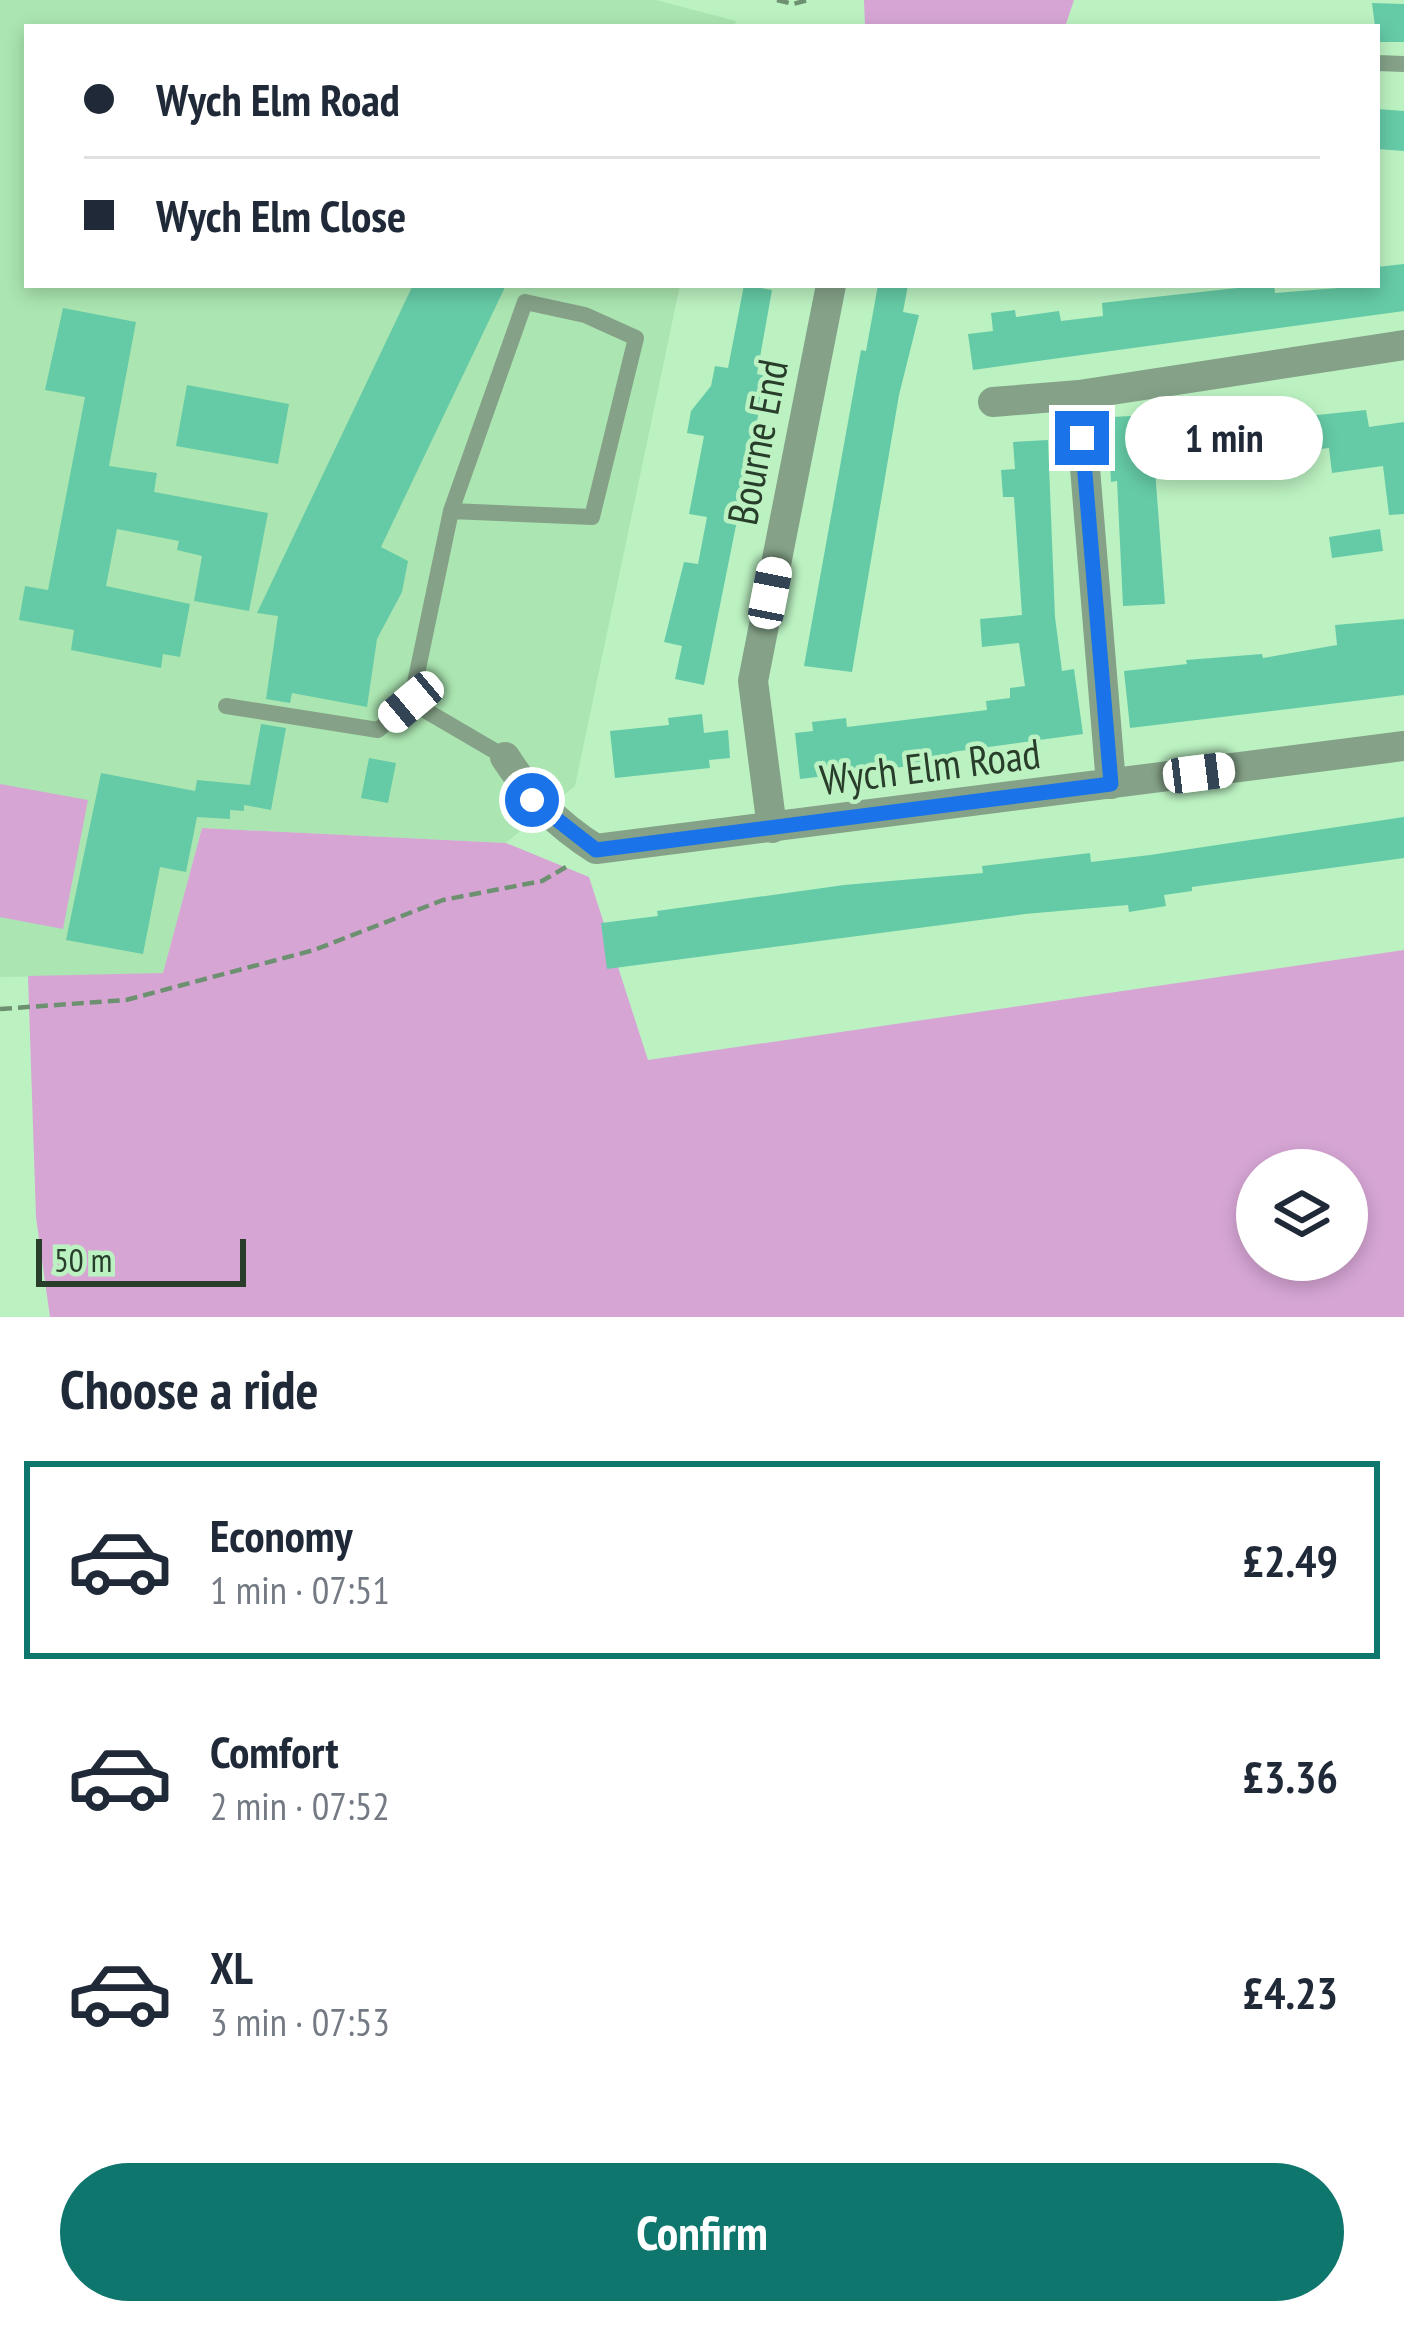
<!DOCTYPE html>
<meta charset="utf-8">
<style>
body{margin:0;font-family:"PT Sans Narrow",sans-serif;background:#f2f2f3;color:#1f2937;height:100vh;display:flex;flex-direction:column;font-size:45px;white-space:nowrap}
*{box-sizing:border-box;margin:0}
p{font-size:39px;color:#747a83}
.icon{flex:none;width:66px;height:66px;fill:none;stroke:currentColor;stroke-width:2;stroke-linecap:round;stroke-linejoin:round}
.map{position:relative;height:1317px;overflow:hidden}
.side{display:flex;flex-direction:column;background:#fff;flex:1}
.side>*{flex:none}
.hud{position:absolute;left:24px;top:24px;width:1356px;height:264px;border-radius:0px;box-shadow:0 6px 18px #0003;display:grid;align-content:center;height:264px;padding:0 60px;background:#fff}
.controls{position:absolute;left:1236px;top:1149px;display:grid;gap:24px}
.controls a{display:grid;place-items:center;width:132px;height:132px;border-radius:50%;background:#fff;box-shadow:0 6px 18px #0003;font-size:60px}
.scale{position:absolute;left:36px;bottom:30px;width:210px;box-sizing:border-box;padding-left:12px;border:6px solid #283d2a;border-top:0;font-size:33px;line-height:42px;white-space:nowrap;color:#283d2a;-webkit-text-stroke:9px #bcf2c2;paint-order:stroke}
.end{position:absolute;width:54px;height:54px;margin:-27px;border:15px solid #1a73e8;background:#fff;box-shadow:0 0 0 6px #fff}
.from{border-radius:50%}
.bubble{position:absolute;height:84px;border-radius:42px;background:#fff;box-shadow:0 6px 18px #0003;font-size:39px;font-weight:800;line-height:84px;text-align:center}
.car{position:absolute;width:36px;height:72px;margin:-36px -18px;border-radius:15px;box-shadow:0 0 9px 3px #0007;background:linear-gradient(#fff 24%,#345 0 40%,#fff 0 76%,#345 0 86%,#fff 0)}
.hud b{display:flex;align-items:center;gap:42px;height:114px;font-size:45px}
.hud b+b{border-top:3px solid #e0e1e3}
.hud i{width:30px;height:30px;background:#1f2937}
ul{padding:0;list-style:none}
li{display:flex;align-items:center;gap:36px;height:198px;margin:0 24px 18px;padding:0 36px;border:6px solid transparent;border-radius:0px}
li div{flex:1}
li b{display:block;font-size:45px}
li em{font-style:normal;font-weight:800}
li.selected{border-color:#0f766e}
li>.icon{width:108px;height:108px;stroke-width:1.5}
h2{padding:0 60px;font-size:54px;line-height:144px}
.button{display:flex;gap:24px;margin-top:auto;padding:24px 60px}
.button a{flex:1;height:138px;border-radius:72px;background:#0f766e;color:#fff;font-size:48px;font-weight:800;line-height:138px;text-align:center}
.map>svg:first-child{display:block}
</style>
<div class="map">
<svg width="1404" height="1317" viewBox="0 0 1404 1317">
<rect width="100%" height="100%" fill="#bcf2c2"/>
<path fill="#abe5b1" d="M0,0H656L736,21L734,27H27V285H680L575,786L506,843L202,828L163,974L0,977Z"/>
<path fill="#d6a5d4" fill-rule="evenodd" d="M864,0H1074L1065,27H865Z
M0,784L88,800L63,929L0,917Z
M202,828L506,843L589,877L648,1060L1404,950V1317H50L36,1217L28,976L163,973ZM1257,1170H1347V1260H1257Z"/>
<path fill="#65cba6" d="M1372,3L1404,4V42H1377Z
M1377,109L1404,111V151L1377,149Z
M1404,264V311L973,370L968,334L993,331L991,313L1015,310L1016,317L1059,311L1061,321L1103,316L1102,303L1127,300L1265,285H1274L1275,293L1377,285V267Z
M413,285H506L381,547L408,561L402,592L377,639L367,707L292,693L290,703L266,699L278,616L257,613Z
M744,285L772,290L757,374L766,376L704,685L675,679L682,646L664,642L684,562L698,564L707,517L689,514L704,436L687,433L691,411L711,386L715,366L728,368Z
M878,285H908L903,312L919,315L899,395L852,672L804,666L861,350L866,351Z
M63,308L136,322L109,466L157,473L154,492L268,513L249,611L194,601L202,556L177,550L179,541L117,529L106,586L190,604L180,657L163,654L161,668L71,650L74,630L19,620L25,586L48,590L85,397L45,390Z
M187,385L289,404L278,464L176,446Z
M1366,410L1369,427L1404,422V514L1389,515L1383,466L1332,473L1329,448L1236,459L1238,475L1215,477L1209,426Z
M1151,415L1165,604L1123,606L1117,481L1111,482L1108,429H1112V417Z
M1048,440L1055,617L1062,671L1074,669L1083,734L952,752L953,761L800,779L795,733L813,731L812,722L846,718L847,727L987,710L986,701L1010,698V688L1025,686L1019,643L982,647L980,619L1022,615L1014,497H1003L1001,470L1015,469L1013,442Z
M1380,529L1383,551L1332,558L1329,537Z
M1404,619V695L1130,728L1124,671L1187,664L1186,660L1262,654L1263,658L1337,645L1335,625Z
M702,714L704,733L728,730L730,758L709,760L710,768L615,778L610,731L669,725L668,718Z
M261,724L286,728L271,810L244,805V811L230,810V819L197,817L186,872L160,867L143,954L66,940L101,773L195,791L197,780L250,785Z
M369,758L396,763L388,803L361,798Z
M1404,817V858L1192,887V891L1164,895L1166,906L1129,912L1128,905L1025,914L607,969L601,923L658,916L657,911L844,885L983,873L982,866L1090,853L1091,862L1150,855Z"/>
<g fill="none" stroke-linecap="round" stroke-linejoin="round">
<path stroke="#6d9170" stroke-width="4.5" stroke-dasharray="12 6" stroke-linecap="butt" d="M777,0L793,4L808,0
M0,1009L126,1000L314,950L443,900L542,881L566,867"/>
<path stroke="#85a288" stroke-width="16" d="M1377,63L1404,64
M451,511L592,517L636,338L585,315L525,302L451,511L411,702L505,757
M226,706L378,730L411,702"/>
<path stroke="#85a288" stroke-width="30" d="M1079,395L1111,784
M993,402L1079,395L1404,345
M505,757C531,797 556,824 596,849L1404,746
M772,828L753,681L831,285"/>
</g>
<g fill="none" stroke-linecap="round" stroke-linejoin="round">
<path stroke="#1a73e8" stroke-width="15" d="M532,800L596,850L1111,784L1082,438"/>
</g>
<g text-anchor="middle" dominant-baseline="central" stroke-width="9" stroke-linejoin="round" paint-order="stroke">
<g font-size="42" fill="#283d2a" stroke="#bcf2c2">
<text transform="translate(757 442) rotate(-79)">Bourne End</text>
<text transform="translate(930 766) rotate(-7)">Wych Elm Road</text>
</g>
</g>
</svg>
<div class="controls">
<a><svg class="icon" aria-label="layers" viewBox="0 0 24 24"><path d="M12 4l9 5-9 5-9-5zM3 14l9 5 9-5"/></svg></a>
</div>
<div class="scale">50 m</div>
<i class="end from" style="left:532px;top:800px"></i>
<i class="end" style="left:1082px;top:438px"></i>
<div class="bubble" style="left:1125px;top:396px;width:198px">1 min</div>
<i class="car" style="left:770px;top:593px;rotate:11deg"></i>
<i class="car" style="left:411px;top:702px;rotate:230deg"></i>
<i class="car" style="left:1199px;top:773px;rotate:83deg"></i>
<div class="hud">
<b><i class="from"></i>Wych Elm Road</b>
<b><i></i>Wych Elm Close</b>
</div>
</div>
<section class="side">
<h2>Choose a ride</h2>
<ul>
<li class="selected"><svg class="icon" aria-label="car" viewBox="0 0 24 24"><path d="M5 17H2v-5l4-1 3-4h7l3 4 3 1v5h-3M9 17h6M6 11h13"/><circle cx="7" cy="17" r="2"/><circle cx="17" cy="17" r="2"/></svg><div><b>Economy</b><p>1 min · 07:51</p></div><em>£2.49</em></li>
<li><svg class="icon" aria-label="car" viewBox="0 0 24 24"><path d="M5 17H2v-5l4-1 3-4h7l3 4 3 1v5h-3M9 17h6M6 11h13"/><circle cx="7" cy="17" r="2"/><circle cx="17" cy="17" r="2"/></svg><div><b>Comfort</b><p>2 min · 07:52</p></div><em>£3.36</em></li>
<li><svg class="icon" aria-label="car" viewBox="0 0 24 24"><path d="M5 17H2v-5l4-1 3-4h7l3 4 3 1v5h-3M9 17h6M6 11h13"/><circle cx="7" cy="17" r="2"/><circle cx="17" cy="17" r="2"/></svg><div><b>XL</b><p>3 min · 07:53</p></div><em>£4.23</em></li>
</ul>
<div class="button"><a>Confirm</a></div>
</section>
